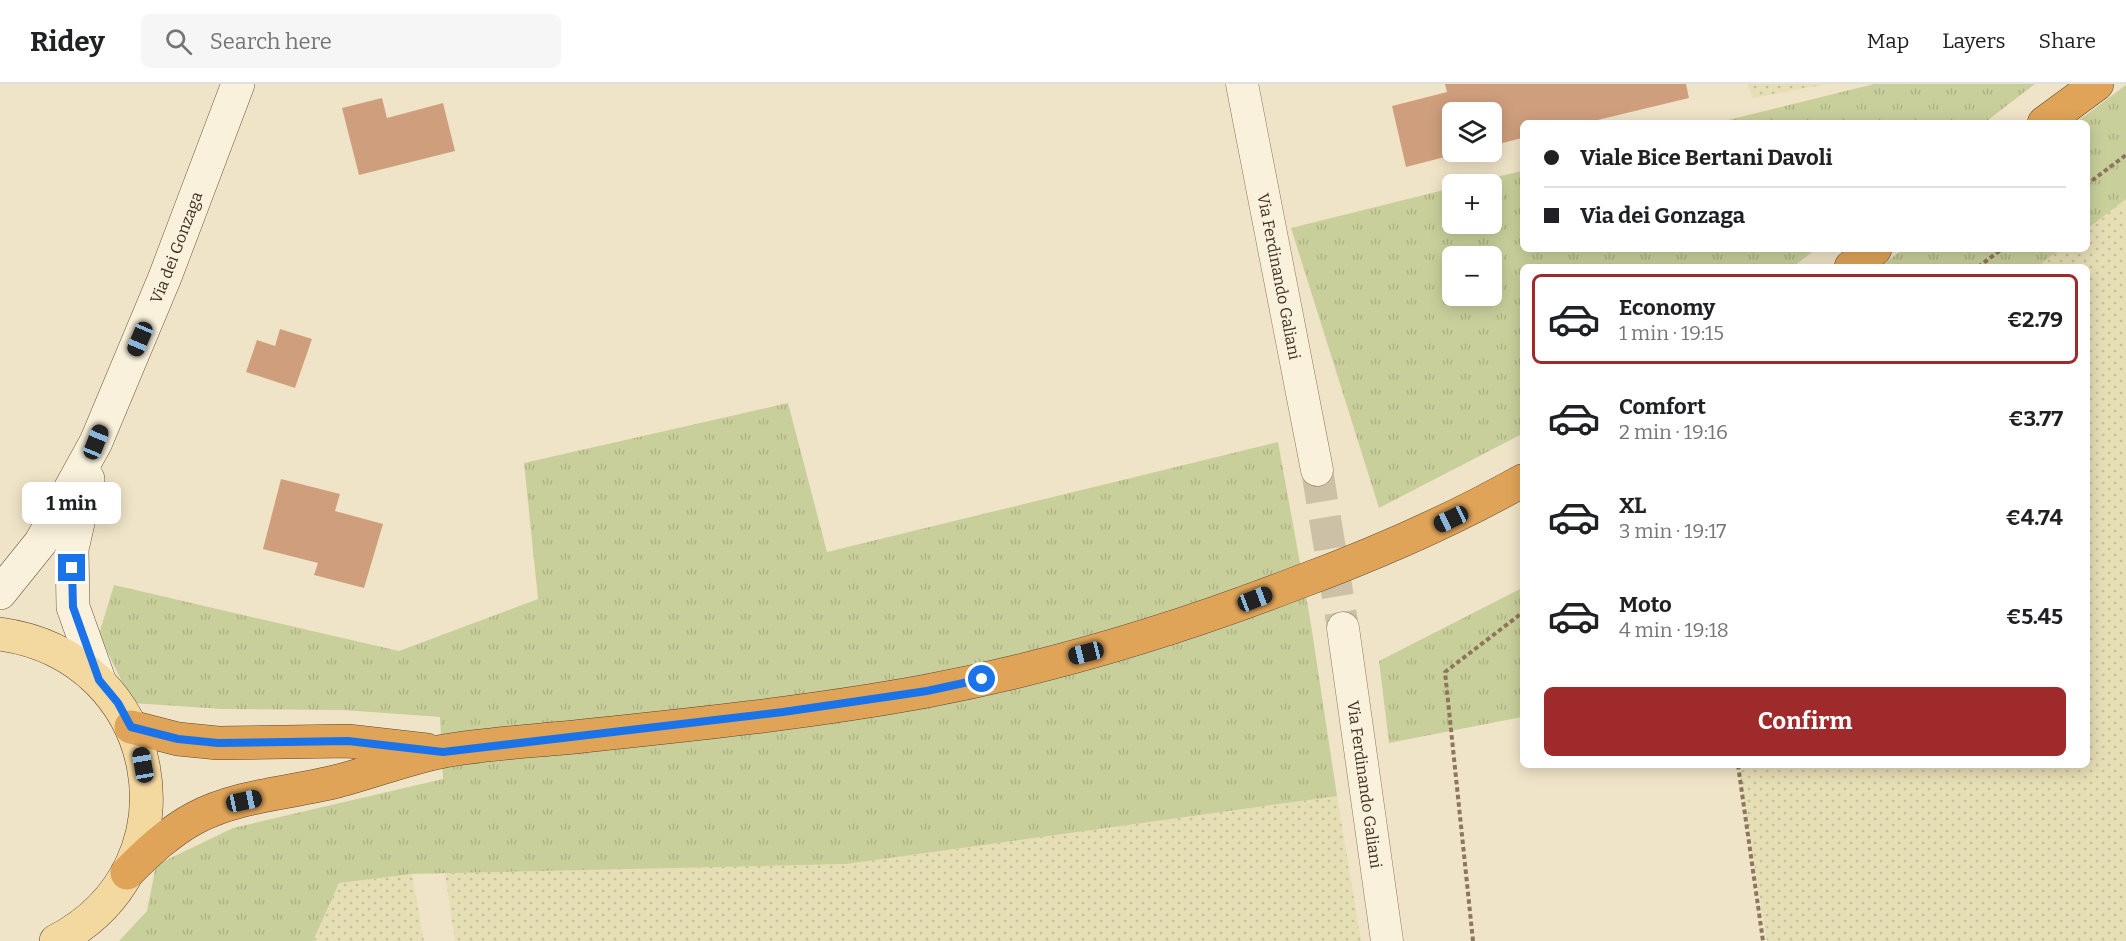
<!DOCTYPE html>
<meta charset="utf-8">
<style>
body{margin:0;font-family:Bitter,serif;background:#f6f6f6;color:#202124;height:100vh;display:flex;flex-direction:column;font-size:22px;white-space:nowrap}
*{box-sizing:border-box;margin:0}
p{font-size:20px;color:#757577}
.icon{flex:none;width:33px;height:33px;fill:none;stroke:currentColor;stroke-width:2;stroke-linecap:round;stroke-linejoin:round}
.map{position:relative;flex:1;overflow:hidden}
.details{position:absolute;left:1520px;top:180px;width:570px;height:504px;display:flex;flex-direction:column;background:#fff;border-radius:9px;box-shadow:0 3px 15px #0003}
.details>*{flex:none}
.top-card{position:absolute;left:1520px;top:36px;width:570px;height:132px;border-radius:9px;box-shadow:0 3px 15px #0003;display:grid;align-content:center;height:132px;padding:0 24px;background:#fff}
.controls{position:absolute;left:1442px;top:18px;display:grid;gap:12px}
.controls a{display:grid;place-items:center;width:60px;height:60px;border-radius:9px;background:#fff;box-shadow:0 3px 15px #0003;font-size:30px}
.end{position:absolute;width:27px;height:27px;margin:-14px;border:8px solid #1a73e8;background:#fff;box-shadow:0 0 0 3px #fff}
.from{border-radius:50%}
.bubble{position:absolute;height:42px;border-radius:9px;background:#fff;box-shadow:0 3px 15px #0003;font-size:20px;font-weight:700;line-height:42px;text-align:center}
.car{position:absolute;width:18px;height:36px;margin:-18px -9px;border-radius:8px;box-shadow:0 0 4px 2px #0007;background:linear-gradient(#222 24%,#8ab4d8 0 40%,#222 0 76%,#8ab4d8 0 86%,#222 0)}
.top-card b{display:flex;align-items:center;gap:21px;height:57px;font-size:22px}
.top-card b+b{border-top:2px solid #e0e0e0}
.top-card i{width:15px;height:15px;background:#202124}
ul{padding:10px 0 0;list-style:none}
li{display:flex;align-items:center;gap:18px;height:90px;margin:0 12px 9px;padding:0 12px;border:3px solid transparent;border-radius:9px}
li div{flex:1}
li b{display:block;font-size:22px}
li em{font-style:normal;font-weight:700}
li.selected{border-color:#9e2a2b}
li>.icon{width:54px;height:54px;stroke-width:1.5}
.button{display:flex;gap:12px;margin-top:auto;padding:12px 24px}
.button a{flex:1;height:69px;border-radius:9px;background:#9e2a2b;color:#fff;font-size:24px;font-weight:700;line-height:69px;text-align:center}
header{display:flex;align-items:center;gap:36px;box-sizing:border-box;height:84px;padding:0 30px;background:#fff;border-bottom:2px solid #e0e0e0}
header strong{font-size:28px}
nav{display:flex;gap:33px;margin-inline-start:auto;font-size:21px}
.search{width:420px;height:54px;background:#f6f6f6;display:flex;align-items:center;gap:15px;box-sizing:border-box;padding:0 21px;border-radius:9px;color:#757577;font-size:22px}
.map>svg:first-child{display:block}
</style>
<header>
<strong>Ridey</strong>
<div class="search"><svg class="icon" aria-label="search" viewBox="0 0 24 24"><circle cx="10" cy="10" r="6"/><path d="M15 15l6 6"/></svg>Search here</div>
<nav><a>Map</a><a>Layers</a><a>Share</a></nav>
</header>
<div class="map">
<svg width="2126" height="857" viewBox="0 0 2126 857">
<defs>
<pattern id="farmland-dots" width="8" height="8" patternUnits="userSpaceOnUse" patternTransform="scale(1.5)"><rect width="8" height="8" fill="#e6deb5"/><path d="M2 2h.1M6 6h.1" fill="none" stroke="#c6bf9b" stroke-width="1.8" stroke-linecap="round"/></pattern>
<pattern id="grass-tufts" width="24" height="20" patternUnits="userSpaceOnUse" patternTransform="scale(1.5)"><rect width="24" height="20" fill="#c9cf9b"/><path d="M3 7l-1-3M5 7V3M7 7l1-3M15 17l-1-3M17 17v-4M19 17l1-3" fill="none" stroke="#aeb285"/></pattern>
</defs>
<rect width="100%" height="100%" fill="#f0e4c8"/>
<path fill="url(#farmland-dots)" d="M1747,0H1828L1753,14Z
M2126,115V857H1767L1738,681H2086V183H2037L2060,165H2086L2087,145Z
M1337,712L1361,857H455L445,789L846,780Z
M412,790L424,857H313L339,799Z"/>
<path fill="url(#grass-tufts)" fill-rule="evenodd" d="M1874,0H2035L1984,39H1716Z
M2126,1V115L2087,145L2086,39H2075Z
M1522,87V165H1816L1793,183H1522V350L1379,424L1291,144L1452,104V140H1491V100H1466ZM1452,172H1491V212H1452Z
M1904,165H2060L2037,183H1879Z
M788,319L827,468L1278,358L1310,534L1337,712L846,780L412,790L339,799L313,857H119L147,827L156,781L233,744L443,695L440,633L343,626L222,625L132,619L99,550L114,501L399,567L538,515L524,379Z
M1522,504V633L1389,659L1379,577Z"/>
<path fill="#cf9f7d" d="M1445,0H1686L1689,14L1585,39H1522V54L1491,62V28H1452V68H1464L1406,83L1392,22L1447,8Z
M382,14L387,34L443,19L455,67L359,91L342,24Z
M280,245L312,255L295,304L246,288L257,256L275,262Z
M281,395L340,410L335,427L383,440L364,504L314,491L318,479L263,465Z"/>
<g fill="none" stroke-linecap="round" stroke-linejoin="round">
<path stroke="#ccc0a6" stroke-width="32" stroke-dasharray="32 16" stroke-linecap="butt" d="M1317,386L1343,544"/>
<g stroke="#8d765c" stroke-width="33">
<g id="street">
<path id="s1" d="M1242,0L1317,386"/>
<path id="s2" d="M1343,544L1387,857"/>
</g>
</g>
<g stroke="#6f573f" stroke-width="34">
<g id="secondary">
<path d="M88,395L72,465L73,523L99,596"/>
<path id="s3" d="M0,509L41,458L96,358L165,193L238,0"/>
</g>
</g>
<g stroke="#5b4430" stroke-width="34">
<path id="primary" d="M0,550C162,572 202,781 56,857"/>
</g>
<g stroke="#5b4430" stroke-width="34">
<path id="highway" d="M2044,39L2097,0
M1851,183L1875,165
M131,643L178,655L218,659L348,657L427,666
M127,789C148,768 169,748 195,734C238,711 291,709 338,697C373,688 408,674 444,667C490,659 537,657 583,652C698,640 813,628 927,607C1052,583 1175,546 1294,500C1373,471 1449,438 1522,397"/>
</g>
<path stroke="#8d765c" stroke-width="4" stroke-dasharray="4.5 3" stroke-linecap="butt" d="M2086,101L2126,71
M1978,183L2002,165
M1738,681L1763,857
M1473,857L1445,588L1522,529"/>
<use href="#street" stroke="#faf1dc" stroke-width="32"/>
<use href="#secondary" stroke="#faf1dc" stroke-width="33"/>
<use href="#primary" stroke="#f3d9a0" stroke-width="33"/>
<use href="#highway" stroke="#e0a458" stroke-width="33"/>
</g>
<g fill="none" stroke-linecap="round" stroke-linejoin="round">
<path stroke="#1a73e8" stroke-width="8" d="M72,484L73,523L99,596L118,619L131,643L178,655L218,659L348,657L443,668L783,628L927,607L982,595"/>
</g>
<g text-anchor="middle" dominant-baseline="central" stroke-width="4.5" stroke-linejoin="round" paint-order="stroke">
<g font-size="16" fill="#3d2e20" stroke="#f7eed8">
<text stroke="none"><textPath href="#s3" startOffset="390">Via dei Gonzaga</textPath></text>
<text stroke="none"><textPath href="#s1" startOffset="196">Via Ferdinando Galiani</textPath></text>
<text stroke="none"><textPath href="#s2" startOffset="158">Via Ferdinando Galiani</textPath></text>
</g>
</g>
</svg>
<div class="controls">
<a><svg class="icon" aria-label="layers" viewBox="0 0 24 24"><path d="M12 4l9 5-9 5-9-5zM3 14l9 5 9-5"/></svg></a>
<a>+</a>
<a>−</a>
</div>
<i class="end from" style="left:982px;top:595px"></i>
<i class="end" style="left:72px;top:484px"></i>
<div class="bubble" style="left:22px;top:398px;width:99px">1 min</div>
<i class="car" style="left:140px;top:255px;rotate:203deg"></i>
<i class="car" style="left:96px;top:358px;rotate:22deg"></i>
<i class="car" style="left:1451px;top:435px;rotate:245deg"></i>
<i class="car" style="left:1255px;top:515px;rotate:69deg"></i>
<i class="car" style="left:1086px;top:569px;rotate:256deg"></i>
<i class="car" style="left:143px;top:681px;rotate:350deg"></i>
<i class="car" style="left:244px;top:717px;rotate:78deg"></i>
<div class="top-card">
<b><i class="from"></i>Viale Bice Bertani Davoli</b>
<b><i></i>Via dei Gonzaga</b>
</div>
<section class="details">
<ul>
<li class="selected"><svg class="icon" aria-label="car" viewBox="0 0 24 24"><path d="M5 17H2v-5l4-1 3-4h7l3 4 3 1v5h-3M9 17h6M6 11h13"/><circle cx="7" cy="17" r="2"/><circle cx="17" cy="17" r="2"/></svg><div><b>Economy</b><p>1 min · 19:15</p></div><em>€2.79</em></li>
<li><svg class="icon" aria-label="car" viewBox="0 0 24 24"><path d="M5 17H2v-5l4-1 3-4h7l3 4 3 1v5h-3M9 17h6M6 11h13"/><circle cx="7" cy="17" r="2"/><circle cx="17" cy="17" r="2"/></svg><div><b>Comfort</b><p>2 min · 19:16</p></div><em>€3.77</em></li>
<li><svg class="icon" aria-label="car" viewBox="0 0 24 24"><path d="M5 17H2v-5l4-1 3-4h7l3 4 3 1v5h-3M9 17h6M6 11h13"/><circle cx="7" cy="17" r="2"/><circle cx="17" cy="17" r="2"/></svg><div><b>XL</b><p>3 min · 19:17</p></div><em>€4.74</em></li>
<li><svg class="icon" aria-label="car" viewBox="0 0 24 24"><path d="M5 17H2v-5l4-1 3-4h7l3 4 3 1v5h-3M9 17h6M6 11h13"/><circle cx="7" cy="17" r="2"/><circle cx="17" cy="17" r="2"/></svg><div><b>Moto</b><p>4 min · 19:18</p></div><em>€5.45</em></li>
</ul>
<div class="button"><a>Confirm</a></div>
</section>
</div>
